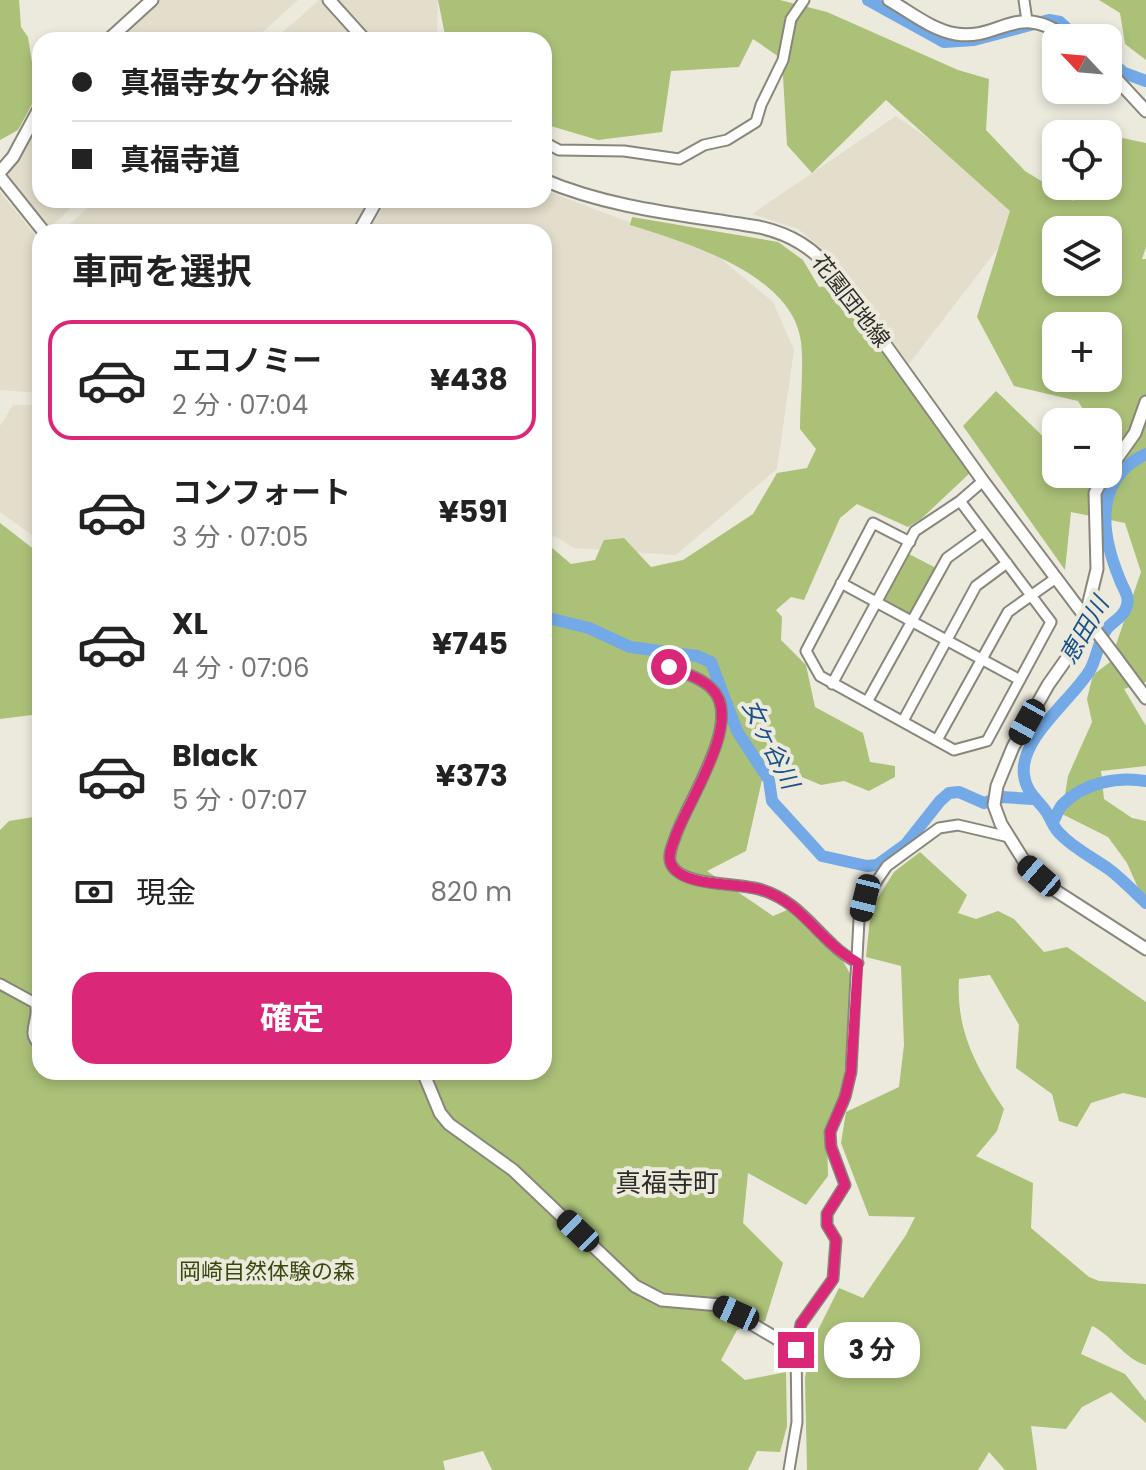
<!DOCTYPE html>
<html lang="ja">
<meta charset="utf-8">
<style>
body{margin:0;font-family:Poppins,"Noto Sans JP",sans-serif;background:#f6f6f6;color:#222;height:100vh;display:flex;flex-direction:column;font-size:30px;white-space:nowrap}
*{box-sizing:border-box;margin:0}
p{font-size:26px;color:#767676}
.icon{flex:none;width:44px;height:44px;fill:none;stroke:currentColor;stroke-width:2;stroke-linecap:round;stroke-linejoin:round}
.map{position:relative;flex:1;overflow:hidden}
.drawer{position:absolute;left:32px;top:224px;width:520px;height:856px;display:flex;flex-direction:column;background:#fff;border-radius:24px;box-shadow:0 4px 12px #0003}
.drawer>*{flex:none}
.hud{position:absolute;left:32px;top:32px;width:520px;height:176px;border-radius:24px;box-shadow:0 4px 12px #0003;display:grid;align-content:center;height:176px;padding:0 40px;background:#fff}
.needle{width:52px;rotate:296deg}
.controls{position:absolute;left:1042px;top:24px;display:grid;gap:16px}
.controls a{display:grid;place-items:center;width:80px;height:80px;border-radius:16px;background:#fff;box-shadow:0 4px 12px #0003;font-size:40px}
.end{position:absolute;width:36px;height:36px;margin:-18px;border:10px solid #db2777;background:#fff;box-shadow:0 0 0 4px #fff}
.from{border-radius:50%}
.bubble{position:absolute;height:56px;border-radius:24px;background:#fff;box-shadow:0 4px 12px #0003;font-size:26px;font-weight:700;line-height:56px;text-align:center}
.car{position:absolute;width:24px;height:48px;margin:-24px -12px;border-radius:10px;box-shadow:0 0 6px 2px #0007;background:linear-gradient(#222 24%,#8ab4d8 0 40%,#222 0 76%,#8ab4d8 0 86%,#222 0)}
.hud b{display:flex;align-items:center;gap:28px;height:76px;font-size:30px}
.hud b+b{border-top:2px solid #e0e0e0}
.hud i{width:20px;height:20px;background:#222}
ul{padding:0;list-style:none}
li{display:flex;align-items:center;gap:24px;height:120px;margin:0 16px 12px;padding:0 24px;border:4px solid transparent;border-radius:24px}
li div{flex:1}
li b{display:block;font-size:30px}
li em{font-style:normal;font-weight:700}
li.current{border-color:#db2777}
li>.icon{width:72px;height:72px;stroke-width:1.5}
h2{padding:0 40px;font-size:36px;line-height:96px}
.pay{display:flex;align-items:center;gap:20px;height:88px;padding:0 40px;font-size:30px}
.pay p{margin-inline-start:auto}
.button{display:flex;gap:16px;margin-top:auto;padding:16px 40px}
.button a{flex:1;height:92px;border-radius:24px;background:#db2777;color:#fff;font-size:32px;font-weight:700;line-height:92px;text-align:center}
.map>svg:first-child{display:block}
</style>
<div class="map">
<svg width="1146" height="1470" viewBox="0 0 1146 1470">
<rect width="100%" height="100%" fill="#ece9dd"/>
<path fill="#e3ddcc" d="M160,0H298L254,40H116Z
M319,0H438L437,40H274Z
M896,116L1028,209L909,364L830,255L798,229L752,214Z
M40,123V200H80L49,228L7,177Z
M544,190L626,221L702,243L773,302L794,350L777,469L676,555L574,548L556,537L544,535V232H368L387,200H544Z
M0,192L40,241V393L0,390Z
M96,200H372L354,232H61Z
M13,405H40V541L0,512V426Z"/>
<path fill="#abc178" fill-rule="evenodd" d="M0,0H19L21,27L28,37L37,95L18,130L0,140Z
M438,0H780L827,12L958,70L989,79L986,130L1025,171L1074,201L1078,186H1108V135L1146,143V247L1142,259H1146V682L1124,689L1146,726V766L1101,771L1104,799L1132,818L1146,821V900L1143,899L1127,863L1108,837L1062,814L1068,776L1092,722L1087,699L1093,675L1110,662L1141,572L1125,523L1071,512L1065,570L963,426L996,391L1056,449V474H1108V422H1091L1078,401L1014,386L977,317L1010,211L886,100L812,173L787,145L782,59L753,39L739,67L671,71L662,132L598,140L544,124V40H446ZM1056,230H1108V282H1056ZM1056,326H1108V378H1056Z
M1099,0H1146V60L1125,44L1120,13Z
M632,217L778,242L803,260L819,287L837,285L972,471L921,519L908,527L857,504L840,518L804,600L791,597L776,610L782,617L781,640L806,665L815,707L863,733L870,762L895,766V777L869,791L844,781L821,785L766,762L746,851L707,871L773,916L792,908L843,961L853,979L843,1086L827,1131L828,1176L806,1205L748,1173L743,1223L783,1263L765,1321L737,1330L721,1360L745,1380L786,1372L787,1426L780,1452L757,1451L748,1470H492L483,1451L443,1461L445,1470H0V830L9,821L40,816V1072H544V541L571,564L595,560L604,540L624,538L651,567L683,560L753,514L777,473L807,468L816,449L800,429C800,401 804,370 801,342C793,274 685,242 630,225Z
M0,523L40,554V714L0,719Z
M907,553L938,569L913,618L880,601Z
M920,852L967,895L958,913L976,919L998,911L1014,919L1044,952L1067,947L1146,1002V1098L1123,1093L1091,1103L1077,1127L1059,1121L1052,1094L1016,1068L1019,1025L990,975L959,979C956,1032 976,1066 1004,1109L997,1131L976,1156L1033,1183L1031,1228L1089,1277L1099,1281L1146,1284V1365C1124,1359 1112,1335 1092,1326L1081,1354L1125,1374L1146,1401V1423L1111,1392L1082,1407L1066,1429L1031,1426L1037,1470H1005L989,1452L978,1470H807L805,1378L812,1342L839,1288L863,1298L906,1235L915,1217L869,1216L841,1143L846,1112L899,1087L904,1045L901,966L866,957L871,909L894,872Z"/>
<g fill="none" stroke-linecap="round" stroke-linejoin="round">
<path stroke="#72a9e6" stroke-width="12" d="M868,0L944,42L974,40L1049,20L1060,22L1077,38
M1108,59L1124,73L1146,81
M1146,454C1094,479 1100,532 1120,580C1123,589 1131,597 1126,608C1123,618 1111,622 1106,630C1098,642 1097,658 1090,670C1073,699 1019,738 1024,775C1026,792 1036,798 1045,810C1049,815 1051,821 1054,826C1063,842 1095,859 1110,870C1123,880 1134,892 1146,903
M544,617L589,628L630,647L697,656L711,662L737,731L769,780L772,801L822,856L867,866L877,865L906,844L940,801L949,793L959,792L984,803L1002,797L1033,799
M1053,822C1056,817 1058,810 1062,805C1083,783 1117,776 1146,781"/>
<g stroke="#89867b" stroke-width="13">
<path id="minor" d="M1024,0L1027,21
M544,142L559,150L624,151L679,159L704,145L727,140L756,122L761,105L783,60L791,19L804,0
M910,542L873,523L806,651L820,676L954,750L987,741L1051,622L960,501
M841,583L1020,680
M669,667C683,673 702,678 712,689C744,720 687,801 676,835C673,844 667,855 671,864C682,887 739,882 762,890C794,900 810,924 833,945C840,952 849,958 858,963
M832,684L915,531L960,501L983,481
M867,702L947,558L983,532
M903,721L976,586L1007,563
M937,740L1008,612L1056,578
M0,984L35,1003C41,1019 24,1033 40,1045
M789,1470L797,1422L796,1350L801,1324L833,1279L836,1240L827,1225V1214L845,1185L831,1147L830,1132L845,1097L851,1072L859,920L865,898L887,866L939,828L958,825L1009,837"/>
</g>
<g stroke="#89867b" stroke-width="15">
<path id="tertiary" d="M329,0L365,40
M889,0C910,12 932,30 956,34C1000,41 1017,0 1067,38
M108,40L152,0
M1108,70L1146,111
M0,172L13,157L40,107
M0,177L44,232
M544,180C612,209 687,215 759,227C791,234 813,248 834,273L983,481L1077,606
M359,232L377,200
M1108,471L1135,433L1146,402
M1105,474L1095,493L1097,569L1082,631L1072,651L1048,685L1013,747L997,786L994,805L1001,824L1026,864L1053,889L1146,949
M1115,656L1146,698
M423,1072L440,1113L449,1124L513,1170L635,1286L662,1300L720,1305L796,1350"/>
</g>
<use href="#minor" stroke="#fff" stroke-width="9"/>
<use href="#tertiary" stroke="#fff" stroke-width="11"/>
<g stroke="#89867b" stroke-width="15" stroke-linecap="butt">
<path id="tertiary-bridge" d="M1077,606L1115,656"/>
</g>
<use href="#tertiary-bridge" stroke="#fff" stroke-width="11"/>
</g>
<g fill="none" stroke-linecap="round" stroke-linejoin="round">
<path stroke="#db2777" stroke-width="10" d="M669,667C683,673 702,678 712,689C744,720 688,801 676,835C673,844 667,855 671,864C682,888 739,882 762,890C794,900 809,924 833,945C840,952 850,958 858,963L851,1072L845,1097L830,1132L831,1147L845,1185L827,1214V1225L836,1240L833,1279L801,1324L796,1350"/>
</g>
<g text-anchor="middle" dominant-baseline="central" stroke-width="8" stroke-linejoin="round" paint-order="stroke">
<g font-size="22" fill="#2d2c27" stroke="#ece9dd">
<text transform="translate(851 301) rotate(52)">花園団地線</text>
</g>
<g font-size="22" fill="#39480d" stroke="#ece9dd">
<text x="267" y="1271">岡崎自然体験の森</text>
</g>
<g font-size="24" font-style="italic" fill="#19518a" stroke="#ece9dd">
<text transform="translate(1084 630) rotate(-60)">恵田川</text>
<text transform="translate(771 744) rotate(64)">女ヶ谷川</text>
</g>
<g font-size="26" fill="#2d2c27" stroke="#ece9dd">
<text x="667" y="1183">真福寺町</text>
</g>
</g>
</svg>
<div class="controls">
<a><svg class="needle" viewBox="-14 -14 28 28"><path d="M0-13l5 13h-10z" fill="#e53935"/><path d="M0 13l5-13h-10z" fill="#767676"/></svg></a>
<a><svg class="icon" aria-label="locate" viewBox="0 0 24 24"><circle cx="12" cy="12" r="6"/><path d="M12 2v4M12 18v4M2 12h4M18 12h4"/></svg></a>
<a><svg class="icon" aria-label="layers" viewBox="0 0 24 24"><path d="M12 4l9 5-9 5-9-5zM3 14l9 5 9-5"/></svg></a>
<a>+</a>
<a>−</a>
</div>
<i class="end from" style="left:669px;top:667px"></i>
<i class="end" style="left:796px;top:1350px"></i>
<div class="bubble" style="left:824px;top:1322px;width:96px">3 分</div>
<i class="car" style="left:1027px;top:722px;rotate:209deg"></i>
<i class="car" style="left:1039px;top:876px;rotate:311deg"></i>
<i class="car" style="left:865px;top:898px;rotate:194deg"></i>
<i class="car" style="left:578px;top:1231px;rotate:314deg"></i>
<i class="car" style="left:736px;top:1313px;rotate:294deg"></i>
<div class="hud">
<b><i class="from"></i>真福寺女ケ谷線</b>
<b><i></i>真福寺道</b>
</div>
<section class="drawer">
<h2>車両を選択</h2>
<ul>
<li class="current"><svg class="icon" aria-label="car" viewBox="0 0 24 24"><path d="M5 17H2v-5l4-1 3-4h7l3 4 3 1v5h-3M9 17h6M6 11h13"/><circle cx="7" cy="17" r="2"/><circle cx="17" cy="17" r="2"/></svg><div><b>エコノミー</b><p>2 分 · 07:04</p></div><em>¥438</em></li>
<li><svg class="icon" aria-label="car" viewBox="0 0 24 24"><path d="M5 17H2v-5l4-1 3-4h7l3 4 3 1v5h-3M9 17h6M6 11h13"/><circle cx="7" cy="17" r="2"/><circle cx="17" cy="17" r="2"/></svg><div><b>コンフォート</b><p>3 分 · 07:05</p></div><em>¥591</em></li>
<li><svg class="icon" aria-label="car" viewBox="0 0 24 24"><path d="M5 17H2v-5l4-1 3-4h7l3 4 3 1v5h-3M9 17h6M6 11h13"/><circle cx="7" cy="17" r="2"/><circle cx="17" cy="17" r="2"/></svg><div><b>XL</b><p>4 分 · 07:06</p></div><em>¥745</em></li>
<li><svg class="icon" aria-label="car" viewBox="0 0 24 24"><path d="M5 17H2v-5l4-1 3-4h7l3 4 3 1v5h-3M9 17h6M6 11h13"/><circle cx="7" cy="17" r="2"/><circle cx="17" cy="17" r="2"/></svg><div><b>Black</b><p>5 分 · 07:07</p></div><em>¥373</em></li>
</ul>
<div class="pay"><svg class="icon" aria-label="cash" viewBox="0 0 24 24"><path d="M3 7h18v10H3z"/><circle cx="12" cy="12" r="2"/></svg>現金<p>820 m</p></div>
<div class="button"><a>確定</a></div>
</section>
</div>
